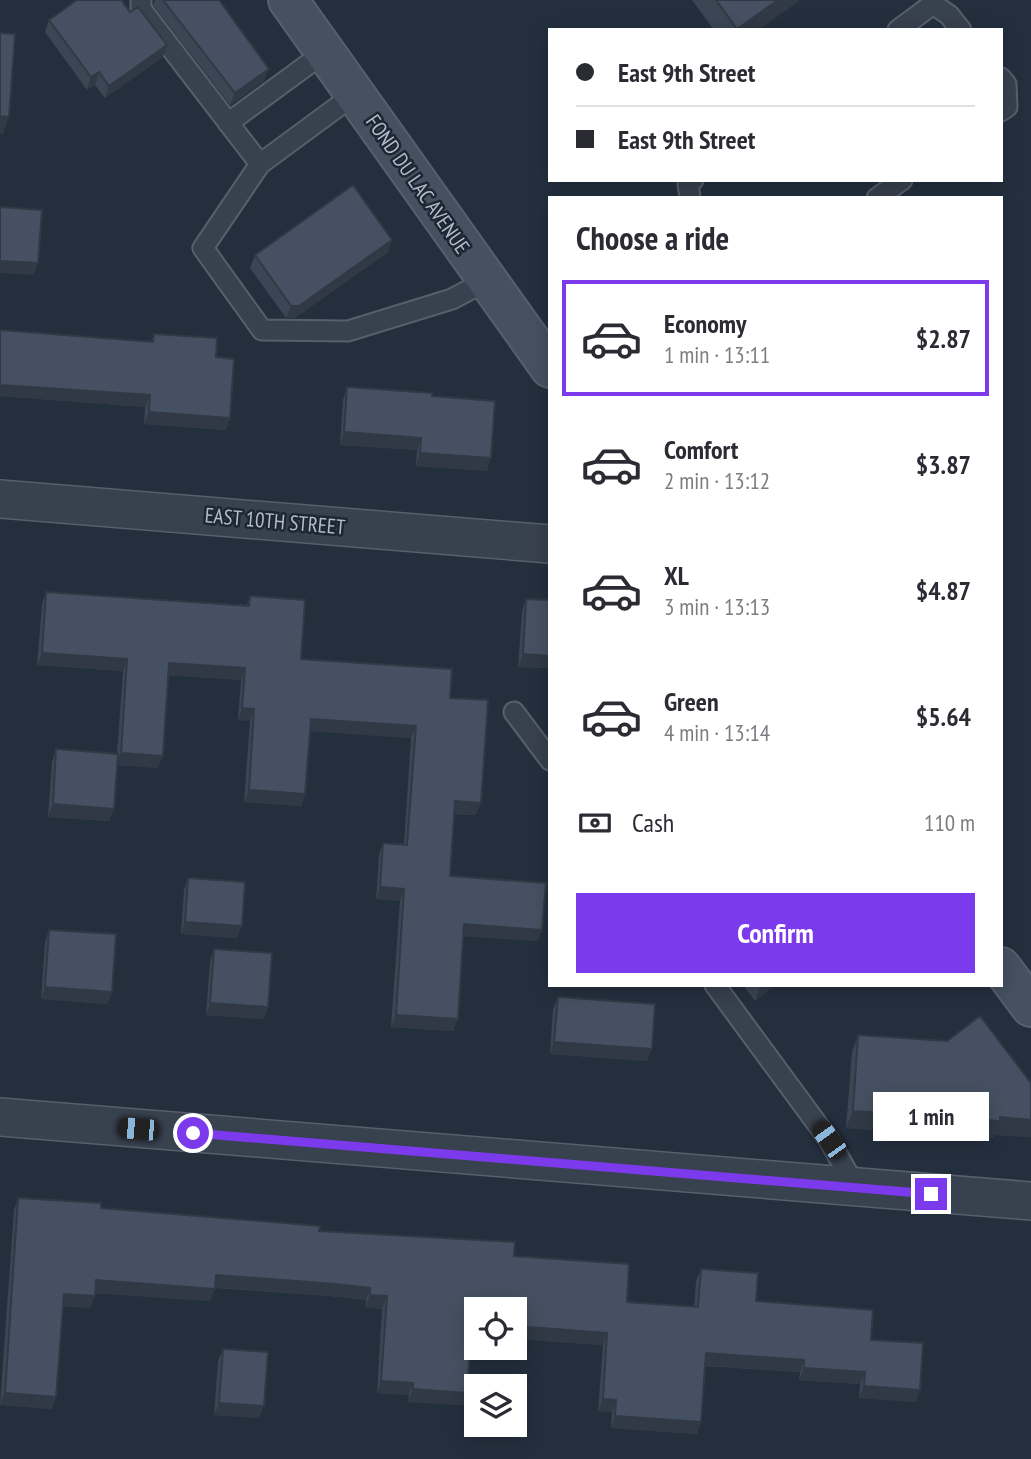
<!DOCTYPE html>
<meta charset="utf-8">
<style>
body{margin:0;font-family:"PT Sans Narrow",sans-serif;background:#f2f2f3;color:#2b2b33;height:100vh;display:flex;flex-direction:column;font-size:26px;white-space:nowrap}
*{box-sizing:border-box;margin:0}
p{font-size:23px;color:#7c7c81}
.icon{flex:none;width:38px;height:38px;fill:none;stroke:currentColor;stroke-width:2;stroke-linecap:round;stroke-linejoin:round}
.map{position:relative;flex:1;overflow:hidden}
.drawer{position:absolute;left:548px;top:196px;width:455px;height:791px;display:flex;flex-direction:column;background:#fff;border-radius:0px;box-shadow:0 4px 18px #0003}
.drawer>*{flex:none}
.top-card{position:absolute;left:548px;top:28px;width:455px;height:154px;border-radius:0px;box-shadow:0 4px 18px #0003;display:grid;align-content:center;height:154px;padding:0 28px;background:#fff}
.controls{position:absolute;left:464px;top:1297px;display:grid;gap:14px}
.controls a{display:grid;place-items:center;width:63px;height:63px;border-radius:0px;background:#fff;box-shadow:0 4px 18px #0003;font-size:35px}
.end{position:absolute;width:32px;height:32px;margin:-16px;border:9px solid #7c3aed;background:#fff;box-shadow:0 0 0 4px #fff}
.from{border-radius:50%}
.bubble{position:absolute;height:49px;border-radius:0px;background:#fff;box-shadow:0 4px 18px #0003;font-size:23px;font-weight:700;line-height:49px;text-align:center}
.car{position:absolute;width:21px;height:42px;margin:-21px -10px;border-radius:9px;box-shadow:0 0 5px 2px #0007;background:linear-gradient(#222 24%,#8ab4d8 0 40%,#222 0 76%,#8ab4d8 0 86%,#222 0)}
.top-card b{display:flex;align-items:center;gap:24px;height:66px;font-size:26px}
.top-card b+b{border-top:2px solid #e1e1e2}
.top-card i{width:18px;height:18px;background:#2b2b33}
ul{padding:0;list-style:none}
li{display:flex;align-items:center;gap:21px;height:116px;margin:0 14px 10px;padding:0 14px;border:4px solid transparent;border-radius:0px}
li div{flex:1}
li b{display:block;font-size:26px}
li em{font-style:normal;font-weight:700}
li.active{border-color:#7c3aed}
li>.icon{width:63px;height:63px;stroke-width:1.5}
h2{padding:0 28px;font-size:32px;line-height:84px}
.pay{display:flex;align-items:center;gap:18px;height:77px;padding:0 28px;font-size:26px}
.pay p{margin-inline-start:auto}
.action{display:flex;gap:14px;margin-top:auto;padding:14px 28px}
.action a{flex:1;height:80px;border-radius:0px;background:#7c3aed;color:#fff;font-size:28px;font-weight:700;line-height:80px;text-align:center}
.map>svg:first-child{display:block}
</style>
<div class="map">
<svg width="1031" height="1459" viewBox="0 0 1031 1459">
<rect width="100%" height="100%" fill="#242f3e"/>
<g fill="none" stroke-linecap="round" stroke-linejoin="round">
<g stroke="#565f6c" stroke-width="23">
<path id="service" d="M141,0V9L260,164L355,94
M898,30L933,4L949,15L961,30
M1001,78L1006,84L1007,107L1001,111
M228,123L325,52
M260,164L203,248L262,330L348,331L452,299L486,281
M690,198L688,184L693,180
M877,198L902,180
M514,712L550,760
M715,985L829,1140L856,1188"/>
</g>
<g stroke="#565f6c" stroke-width="40">
<path id="minor" d="M0,499L550,544
M0,1117L1031,1201"/>
</g>
<g stroke="#565f6c" stroke-width="42">
<path id="secondary" d="M288,0L550,368
M1001,967L1031,1007"/>
</g>
<use href="#service" stroke="#38414e" stroke-width="19"/>
<use href="#minor" stroke="#38414e" stroke-width="37"/>
<use href="#secondary" stroke="#465061" stroke-width="38"/>
</g>
<path fill="#3b4654" d="M155,0H219L264,81L230,105L153,5Z
M692,0H800L758,30H714Z
M49,20L163,57L105,98L95,85L87,90L45,32Z
M388,252L295,318H286L250,268L255,255Z
M0,330L151,341L154,334L216,357L226,430L144,424L145,407L0,396Z
M347,387L432,396L487,471L416,466L417,450L340,445L343,400Z
M46,592L247,605L250,596L301,659L450,698L476,815L454,814L450,876L538,941L463,936L453,1031L391,1027L400,901L376,899L379,855L383,843L404,844L411,738L310,731L305,794L301,806L244,802L250,721L238,720L241,680L168,675L158,768L117,765L114,809L109,821L48,817L52,762L56,749L117,754L123,671L37,665L42,604Z
M526,599L550,600V668L518,667L522,611Z
M188,878L237,938L181,934L184,890Z
M49,930L112,992L107,1004L41,999L45,942Z
M214,949L264,1019L206,1015L210,961Z
M743,985H775L755,1001Z
M558,997L647,1061L550,1054L553,1009Z
M858,1035L1031,1083V1137L995,1135L993,1138L846,1128L852,1052Z
M18,1198L101,1208L319,1231L514,1256L627,1302L694,1307L696,1281L701,1269L756,1301L871,1340L916,1402L859,1398L860,1384L799,1380L800,1372L705,1366L697,1434L611,1428L612,1412L598,1411L603,1345L471,1336L467,1393L463,1405L408,1402L409,1395L377,1393L382,1309L365,1307L366,1300L330,1296L215,1288L210,1301L95,1293L90,1308L63,1306L52,1409L0,1405L14,1210Z
M223,1349L259,1418L214,1415L218,1361Z"/>
<path fill="#303945" d="M778,0H800L758,30H736Z
M167,45L163,57L105,98L109,86Z
M269,69L264,81L230,105L235,93Z
M99,72L95,85L87,90L91,77Z
M0,116L9,117L3,134H0Z
M392,240L388,252L295,318H286L291,306Z
M0,261L38,263L34,275L0,273Z
M0,385L150,395L145,407L0,396Z
M149,412L230,418L226,430L144,424Z
M344,432L421,438L417,450L340,445Z
M420,453L491,458L487,471L416,466Z
M42,653L127,659L123,671L37,665Z
M523,654L550,656V668L518,667Z
M169,663L245,668L241,680L165,675Z
M242,708L254,709L250,721L238,720Z
M311,719L416,726L411,738L306,731Z
M121,753L163,756L158,768L116,765Z
M249,790L305,794L301,806L244,802Z
M455,801L481,803L476,815L451,813Z
M53,804L114,809L109,821L48,817Z
M380,887L404,889L400,901L376,899Z
M185,922L242,926L237,938L181,934Z
M464,924L542,930L538,941L460,936Z
M764,985H775L755,1001L759,989Z
M45,987L112,992L107,1004L41,999Z
M210,1003L268,1007L264,1019L206,1015Z
M396,1015L458,1019L453,1031L391,1027Z
M554,1042L652,1049L647,1061L550,1054Z
M853,1111L1031,1120V1137L995,1135L993,1138L846,1128Z
M216,1275L335,1284L370,1288L366,1300L330,1296L211,1287Z
M96,1280L215,1289L210,1301L91,1293Z
M64,1294L95,1296L90,1308L59,1306Z
M370,1295L387,1296L382,1309L365,1307Z
M472,1323L476,1324V1336L468,1335Z
M514,1326L607,1333L603,1345L514,1339Z
M706,1353L804,1360L800,1372L702,1365Z
M804,1368L865,1372L860,1384L799,1380Z
M381,1381L413,1383L409,1395L377,1393Z
M864,1386L920,1390L916,1402L859,1398Z
M413,1389L467,1393L463,1405L408,1402Z
M5,1393L56,1397L52,1409L0,1405Z
M603,1399L616,1400L612,1412L598,1411Z
M219,1403L264,1406L259,1418L214,1415Z
M615,1416L701,1422L697,1434L611,1428Z"/>
<path fill="#455162" stroke="#303945" stroke-width="2" d="M77,0H121L130,12L138,7L167,45L109,86L99,72L91,77L49,20Z
M163,0H219L269,69L235,93Z
M716,0H778L737,29Z
M0,33L15,34L9,117L0,116Z
M353,185L392,240L299,306H291L255,255Z
M0,207L42,210L38,263L0,261Z
M0,330L153,342L154,334L217,338L216,357L234,359L230,418L149,412L150,395L0,385Z
M347,387L432,393V396L495,401L491,458L420,453L421,438L344,432Z
M46,592L249,606L250,596L305,600L301,659L452,669L450,698L488,700L481,803L455,801L450,876L546,883L542,930L464,924L458,1019L396,1015L404,889L380,887L383,843L407,845L416,726L311,719L305,794L249,790L254,709L242,708L245,668L169,663L163,756L121,753L127,659L42,653Z
M526,599L550,600V656L523,654Z
M56,749L118,754L114,809L53,804Z
M188,878L245,882L242,926L185,922Z
M49,930L116,934L112,992L45,987Z
M214,949L272,953L268,1007L210,1003Z
M558,997L655,1004L652,1049L554,1042Z
M980,1016L1031,1083V1120L1000,1117V1121L853,1111L858,1035L947,1041Z
M18,1198L101,1203V1208L320,1226L319,1231L515,1242L514,1256L629,1264L627,1302L698,1307L701,1269L758,1273L756,1301L873,1310L871,1340L923,1343L920,1390L864,1386L865,1372L804,1368V1360L706,1353L701,1422L615,1416L616,1400L603,1399L607,1333L514,1326V1309H476V1324L472,1323L467,1393L413,1389V1383L381,1381L387,1296L370,1295V1288L335,1284L216,1275L215,1289L96,1280L95,1296L64,1294L56,1397L5,1393Z
M223,1349L268,1352L264,1406L219,1403Z"/>
<g fill="none" stroke-linecap="round" stroke-linejoin="round">
<path stroke="#7c3aed" stroke-width="9" d="M193,1133L931,1194"/>
</g>
<g text-anchor="middle" dominant-baseline="central" stroke-width="5" stroke-linejoin="round" paint-order="stroke">
<g font-size="21" fill="#b4bcc9" stroke="#1d2633">
<text transform="translate(418 184) rotate(55)">FOND DU LAC AVENUE</text>
<text transform="translate(275 521) rotate(5)">EAST 10TH STREET</text>
</g>
</g>
</svg>
<div class="controls">
<a><svg class="icon" aria-label="locate" viewBox="0 0 24 24"><circle cx="12" cy="12" r="6"/><path d="M12 2v4M12 18v4M2 12h4M18 12h4"/></svg></a>
<a><svg class="icon" aria-label="layers" viewBox="0 0 24 24"><path d="M12 4l9 5-9 5-9-5zM3 14l9 5 9-5"/></svg></a>
</div>
<i class="end from" style="left:193px;top:1133px"></i>
<i class="end" style="left:931px;top:1194px"></i>
<div class="bubble" style="left:873px;top:1092px;width:116px">1 min</div>
<i class="car" style="left:138px;top:1129px;rotate:275deg"></i>
<i class="car" style="left:829px;top:1140px;rotate:324deg"></i>
<div class="top-card">
<b><i class="from"></i>East 9th Street</b>
<b><i></i>East 9th Street</b>
</div>
<section class="drawer">
<h2>Choose a ride</h2>
<ul>
<li class="active"><svg class="icon" aria-label="car" viewBox="0 0 24 24"><path d="M5 17H2v-5l4-1 3-4h7l3 4 3 1v5h-3M9 17h6M6 11h13"/><circle cx="7" cy="17" r="2"/><circle cx="17" cy="17" r="2"/></svg><div><b>Economy</b><p>1 min · 13:11</p></div><em>$2.87</em></li>
<li><svg class="icon" aria-label="car" viewBox="0 0 24 24"><path d="M5 17H2v-5l4-1 3-4h7l3 4 3 1v5h-3M9 17h6M6 11h13"/><circle cx="7" cy="17" r="2"/><circle cx="17" cy="17" r="2"/></svg><div><b>Comfort</b><p>2 min · 13:12</p></div><em>$3.87</em></li>
<li><svg class="icon" aria-label="car" viewBox="0 0 24 24"><path d="M5 17H2v-5l4-1 3-4h7l3 4 3 1v5h-3M9 17h6M6 11h13"/><circle cx="7" cy="17" r="2"/><circle cx="17" cy="17" r="2"/></svg><div><b>XL</b><p>3 min · 13:13</p></div><em>$4.87</em></li>
<li><svg class="icon" aria-label="car" viewBox="0 0 24 24"><path d="M5 17H2v-5l4-1 3-4h7l3 4 3 1v5h-3M9 17h6M6 11h13"/><circle cx="7" cy="17" r="2"/><circle cx="17" cy="17" r="2"/></svg><div><b>Green</b><p>4 min · 13:14</p></div><em>$5.64</em></li>
</ul>
<div class="pay"><svg class="icon" aria-label="cash" viewBox="0 0 24 24"><path d="M3 7h18v10H3z"/><circle cx="12" cy="12" r="2"/></svg>Cash<p>110 m</p></div>
<div class="action"><a>Confirm</a></div>
</section>
</div>
